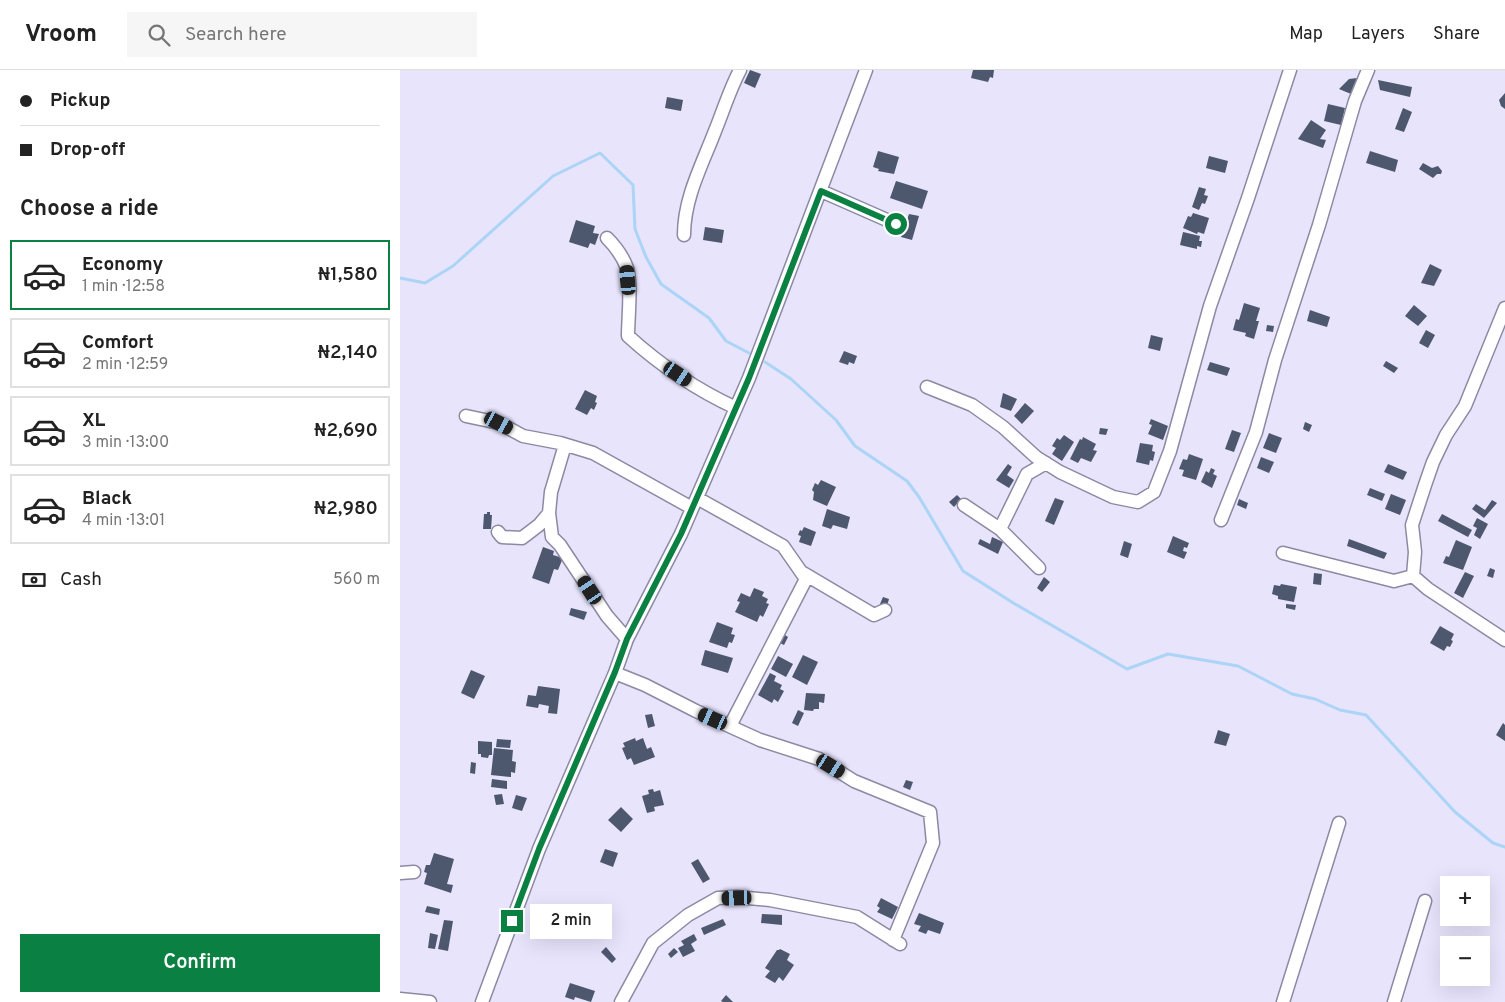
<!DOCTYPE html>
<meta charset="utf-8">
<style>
body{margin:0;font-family:Overpass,sans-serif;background:#f6f6f6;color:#222;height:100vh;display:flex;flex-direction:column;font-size:19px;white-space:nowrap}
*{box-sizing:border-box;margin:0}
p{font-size:16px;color:#767676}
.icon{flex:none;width:28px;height:28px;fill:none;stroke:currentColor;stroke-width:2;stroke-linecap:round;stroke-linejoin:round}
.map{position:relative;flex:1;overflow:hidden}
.details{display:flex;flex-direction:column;background:#fff;width:400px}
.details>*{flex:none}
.hud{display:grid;align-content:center;height:110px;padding:0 20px;background:#fff}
.fabs{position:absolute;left:1040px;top:806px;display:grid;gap:10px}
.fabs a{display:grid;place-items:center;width:50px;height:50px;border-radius:0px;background:#fff;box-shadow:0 5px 20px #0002;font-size:25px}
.end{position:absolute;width:22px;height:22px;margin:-11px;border:6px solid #0b8043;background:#fff;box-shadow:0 0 0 2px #fff}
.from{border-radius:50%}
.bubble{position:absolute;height:35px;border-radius:0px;background:#fff;box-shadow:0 5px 20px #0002;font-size:16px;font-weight:600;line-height:35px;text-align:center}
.car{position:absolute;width:15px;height:30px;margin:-15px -8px;border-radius:6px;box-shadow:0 0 4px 1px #0007;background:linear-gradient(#222 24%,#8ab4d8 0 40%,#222 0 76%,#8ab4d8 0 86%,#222 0)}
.hud b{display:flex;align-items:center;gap:18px;height:48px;font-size:19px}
.hud b+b{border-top:1px solid #e0e0e0}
.hud i{width:12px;height:12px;background:#222}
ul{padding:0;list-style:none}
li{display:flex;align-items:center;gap:15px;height:70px;margin:0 10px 8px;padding:0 10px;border:2px solid #e0e0e0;border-radius:0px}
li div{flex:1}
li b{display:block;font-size:19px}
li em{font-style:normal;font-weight:600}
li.active{border-color:#0b8043}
li>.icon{width:45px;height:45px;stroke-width:1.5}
h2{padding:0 20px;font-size:22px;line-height:60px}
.pay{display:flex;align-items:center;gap:12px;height:55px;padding:0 20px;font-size:19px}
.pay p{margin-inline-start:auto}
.cta{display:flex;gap:10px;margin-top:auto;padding:10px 20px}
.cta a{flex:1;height:58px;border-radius:0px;background:#0b8043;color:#fff;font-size:20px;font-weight:600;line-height:58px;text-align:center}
header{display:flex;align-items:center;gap:30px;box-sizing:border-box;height:70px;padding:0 25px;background:#fff;border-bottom:1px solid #e0e0e0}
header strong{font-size:24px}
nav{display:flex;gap:28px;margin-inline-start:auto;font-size:18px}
.search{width:350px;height:45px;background:#f6f6f6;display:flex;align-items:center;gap:12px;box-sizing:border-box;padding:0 18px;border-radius:0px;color:#767676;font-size:19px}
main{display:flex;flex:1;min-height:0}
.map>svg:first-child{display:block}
</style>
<header>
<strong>Vroom</strong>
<div class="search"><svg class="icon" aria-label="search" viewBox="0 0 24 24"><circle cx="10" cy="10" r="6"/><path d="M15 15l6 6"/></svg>Search here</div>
<nav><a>Map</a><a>Layers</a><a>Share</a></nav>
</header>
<main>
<section class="details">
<div class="hud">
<b><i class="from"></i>Pickup</b>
<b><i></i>Drop-off</b>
</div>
<h2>Choose a ride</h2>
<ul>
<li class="active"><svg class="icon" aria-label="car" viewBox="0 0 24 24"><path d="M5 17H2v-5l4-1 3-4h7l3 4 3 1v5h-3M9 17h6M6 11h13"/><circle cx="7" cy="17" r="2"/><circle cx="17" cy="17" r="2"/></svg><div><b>Economy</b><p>1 min · 12:58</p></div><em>₦1,580</em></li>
<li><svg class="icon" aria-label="car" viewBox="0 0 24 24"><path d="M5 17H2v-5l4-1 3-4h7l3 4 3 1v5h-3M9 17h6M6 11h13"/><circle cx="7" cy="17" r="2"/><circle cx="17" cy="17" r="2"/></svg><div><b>Comfort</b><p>2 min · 12:59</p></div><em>₦2,140</em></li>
<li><svg class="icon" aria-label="car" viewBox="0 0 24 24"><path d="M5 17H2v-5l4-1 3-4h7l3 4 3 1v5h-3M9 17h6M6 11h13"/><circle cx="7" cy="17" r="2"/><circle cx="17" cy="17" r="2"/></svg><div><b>XL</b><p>3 min · 13:00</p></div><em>₦2,690</em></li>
<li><svg class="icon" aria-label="car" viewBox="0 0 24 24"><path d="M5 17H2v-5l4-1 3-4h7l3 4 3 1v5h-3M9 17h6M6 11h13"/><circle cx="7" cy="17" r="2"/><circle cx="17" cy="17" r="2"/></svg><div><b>Black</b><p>4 min · 13:01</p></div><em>₦2,980</em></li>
</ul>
<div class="pay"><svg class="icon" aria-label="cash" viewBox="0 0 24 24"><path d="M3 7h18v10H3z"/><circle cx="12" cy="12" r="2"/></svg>Cash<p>560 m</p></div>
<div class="cta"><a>Confirm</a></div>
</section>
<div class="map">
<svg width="1105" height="932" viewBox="0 0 1105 932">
<rect width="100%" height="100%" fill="#e7e4fc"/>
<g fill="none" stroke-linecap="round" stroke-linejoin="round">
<path stroke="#abd4f6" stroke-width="3" d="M0,208L25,213L53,196L153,106L200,83L233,115L235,159L246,187L261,214L309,248L326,271L349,283
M365,292L391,309L436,350L455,376L507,411L519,427L563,501L615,534L727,599L768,584L838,596L892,624L915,629L940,640L966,645L1055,742L1093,773L1105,777"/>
</g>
<path fill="#4d576e" d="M350,0L361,4L355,18L344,13Z
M573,0H594L593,8L590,7L588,12L571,8Z
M957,8L951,24L939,19L949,9Z
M978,10L1012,17L1010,27L980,20Z
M1105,23V39L1101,36L1099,30Z
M267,27L283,30L281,41L265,38Z
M928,34L945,38L941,55L924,51Z
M1003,38L1012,42L1004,62L995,59Z
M911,50L926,60L920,69L926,70L923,78L898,69Z
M478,81L499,87L494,104L478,101L479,99L473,97Z
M970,81L998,90L995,102L966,93Z
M809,86L828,91L825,103L806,98Z
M1023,93L1032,98L1038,96L1042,101L1041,104H1037L1033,108L1019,99Z
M496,111L528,121L522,139L490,128Z
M799,117L806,119L804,125L808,126L805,134L802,133L799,140L792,137Z
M793,143L809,148L804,164L798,162L797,164L783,158L788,146L791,147Z
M509,144L519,146L512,170L501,167Z
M176,150L195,156L193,163L199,164L195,175L190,173L188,178L169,172Z
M305,157L324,160L322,173L303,170Z
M783,162L800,166L799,171H802L801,177L797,176V179L780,175Z
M1030,194L1042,200L1034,216L1021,213Z
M844,233L860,238L856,251H859L854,269L845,266L846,263L833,260L836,249L839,250Z
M1014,235L1027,246L1018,256L1005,246Z
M910,240L930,247L927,257L907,251Z
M867,255L874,256L873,262L866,261Z
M1026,260L1035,265L1028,278L1019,273Z
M751,265L763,268L760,281L748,278Z
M444,281L457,286L454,294L449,292L448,295L439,292Z
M986,291L998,298L994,303L983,296Z
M810,292L830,298L827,306L807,300Z
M185,320L197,326L195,332L197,333L194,340L191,338L187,345L175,339Z
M603,323L617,329L611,341L600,337Z
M625,333L634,341L622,354L614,346Z
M751,349L768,356L763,370L748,364L752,355L749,354Z
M905,352L912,355L909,362L903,359Z
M700,358L708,359L706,365L699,364Z
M832,360L841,363L834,382L825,379Z
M869,363L882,368L876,383L863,378Z
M664,365L674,372L662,391L652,384L656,378L652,376L657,368L660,370Z
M683,367L696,374L693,380L697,381L691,392L681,388L678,393L670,389L680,369L682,370Z
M740,373L753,375L752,381L755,382L753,391L750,390L749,395L736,392Z
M789,384L803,389L796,410L782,406L784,400L779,399L783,389L787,390Z
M861,387L874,392L869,403L857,398Z
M608,394L612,397L607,405L614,410L609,418L596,410Z
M988,394L1007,402L1003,410L984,402Z
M811,398L815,400L813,404L817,406L812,418L801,412L806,401L809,403Z
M421,410L436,417L427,436L413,430L414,422L412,420L415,413L418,415Z
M970,418L985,424L982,431L967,425Z
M991,424L1006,430L1000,445L985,439Z
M557,425L561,429L554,437L549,432Z
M655,428L664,431L654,455L645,451Z
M839,429L848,433L846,439L837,435Z
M1092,430L1097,433L1084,448L1072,439L1076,434L1085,440Z
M427,439L450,447L447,459L433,455L431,459L422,456Z
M87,442H90V445H92L91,459H83L84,444H87Z
M1042,444L1072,460L1068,467L1038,451Z
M1077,448L1088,454L1080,469L1074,465L1077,458L1073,456Z
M404,457L416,462L411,476L399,472L401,466L398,465L400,460L402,461Z
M773,466L789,473L787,478L784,477L783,481L787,482L784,489L767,482Z
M592,467L603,472L598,484L578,474L580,469L590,474Z
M949,469L987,483L984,489L947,476Z
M1056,470L1072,477L1063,500L1043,493L1046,486L1049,487Z
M724,471L732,474L728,488L720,485Z
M143,477L154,481L153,485L163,488L158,500L154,499L149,514L132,508Z
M1090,498L1095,500L1093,508L1087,506Z
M1065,502L1074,506L1063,528L1054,523Z
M914,503L922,504L921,515L913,514Z
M644,507L650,512L642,522L637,518Z
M881,514L897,517L894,532L878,529V526L872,524L874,515L880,516Z
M354,518L364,522L362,526L368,529L366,533L369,534L363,547L360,545L357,552L335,542L340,532L337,531L341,523L350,527Z
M483,527L489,529L487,536L480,534Z
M886,534L896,535L895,540L886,538Z
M171,538L187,542L184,550L169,545Z
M317,552L333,558L331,564L335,565L332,573L329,572L327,578L309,572Z
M1040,556L1054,564L1051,570L1053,571L1050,577L1047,576L1044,581L1030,573Z
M382,563L388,567L384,575L378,572Z
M305,580L333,588L328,603L301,595Z
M403,585L418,592L407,615L392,607Z
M378,586L393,594L386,607L371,599Z
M71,600L85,606L74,629L61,623Z
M370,603L376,606L374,611L382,615L380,619L384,621L378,632L374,629L372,633L358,625Z
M138,616L160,619L157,644L148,643L149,636L139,634L138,638L126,636L128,625L136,626Z
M406,623L425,624L424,633L419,632V639H414L413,641L404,640Z
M398,640L404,643L398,656L392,653Z
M252,644L255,656L248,658L245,645Z
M1103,653L1105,655V671L1096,665Z
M818,660L830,664L826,676L814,673Z
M235,668L236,671L243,668L247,679L251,677L255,687L234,695L231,688L227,690L222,678L225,677L223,673Z
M97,669L111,670L110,678L96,677Z
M78,671L92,672V685H89L88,688L81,687V684H78Z
M94,678L113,680L112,691L116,692L115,703L111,702V707L91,705Z
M71,692L76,693L75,704L70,703Z
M92,709L107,711V719L91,717Z
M506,710L513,712L510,720L503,717Z
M253,719L254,722L260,720L264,735L254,737L255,741L247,743L242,726L249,724L248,720Z
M102,724L104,734L96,735L94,725Z
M116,725L127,728L122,741L112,738Z
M221,737L233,749L221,762L208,750Z
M205,779L218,783L213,797L200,792Z
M34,783L54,789L47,814L53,815L51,823L24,814L27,803L24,802L26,795H30Z
M298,789L310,809L303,813L291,793Z
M481,828L498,837L492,849L477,842L480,838L477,836Z
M27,836L40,839L39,845L25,842Z
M519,843L544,853L540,864L528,860L526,864L518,861L521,856L514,854Z
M362,844L382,845V855L361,853Z
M323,849L326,855L304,865L301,858Z
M44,850L53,851L48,881L38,879Z
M30,863L38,865L35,879L28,878Z
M294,864L297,870L291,874L295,881L283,887L278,878L284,875L281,871Z
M206,877L216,889L212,893L201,882Z
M274,878L278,882L271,888L268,884Z
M380,879L390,884L387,890L394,895L383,911L379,907L375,913L365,907L370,901L365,898L377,880H379Z
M170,913L195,921L191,932L175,927L174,930L165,927Z
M326,925L333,932H323L321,931Z"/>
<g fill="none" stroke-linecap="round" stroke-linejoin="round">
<g stroke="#8c89a3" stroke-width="15">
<path id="minor" d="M421,121L496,154
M284,165C284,128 302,95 315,61C324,39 329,21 340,0
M207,168C215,176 223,187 227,198C232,215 228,248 228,266C260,295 297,320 336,338
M1105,238L1065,336L1046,365L1033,392L1025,415L1012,455L1015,482L1013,506L1028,519L1105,570
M527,317L572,335L603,357L636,387L660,402L713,427L738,432L754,422L770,381L810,236L848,128L890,0
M66,346L99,353L123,366L160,373L193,383L292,438
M165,375L151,422L149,443L152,467L160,475L207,546L227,569
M297,428L383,476L406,509L330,656
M564,435L600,459L639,498
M821,450L856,362L875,290L919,155L955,31L968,0
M600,459L627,404L646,393
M98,462L102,467L122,468L139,455L149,443
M883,483L994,511L1013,506
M403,503L474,545L485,540
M215,603L245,615L296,641L360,670L419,689L454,711L530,742L533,773L493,870
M0,803L14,802
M0,929L30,932
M82,932L139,779L215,603L227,569L281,464L349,308L466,0
M221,932L253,873L288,845L318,828L337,827L370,830L457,847L500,874
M883,932L939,753
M994,932L1025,831"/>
</g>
<use href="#minor" stroke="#fff" stroke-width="12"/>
</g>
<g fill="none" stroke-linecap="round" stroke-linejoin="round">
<path stroke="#0b8043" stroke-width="6" d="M112,851L139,779L215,602L227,569L281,464L349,308L421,121L496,154"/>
</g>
</svg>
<div class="fabs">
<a>+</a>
<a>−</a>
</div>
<i class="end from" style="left:496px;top:154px"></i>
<i class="end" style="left:112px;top:851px"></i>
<div class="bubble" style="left:130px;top:834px;width:82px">2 min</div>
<i class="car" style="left:228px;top:210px;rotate:355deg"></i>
<i class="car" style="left:278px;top:304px;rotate:124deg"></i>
<i class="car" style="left:99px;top:353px;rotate:118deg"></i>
<i class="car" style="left:190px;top:520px;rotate:327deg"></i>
<i class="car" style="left:313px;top:649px;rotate:294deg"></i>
<i class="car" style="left:431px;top:696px;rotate:121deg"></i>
<i class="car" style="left:337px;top:828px;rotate:268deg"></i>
</div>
</main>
